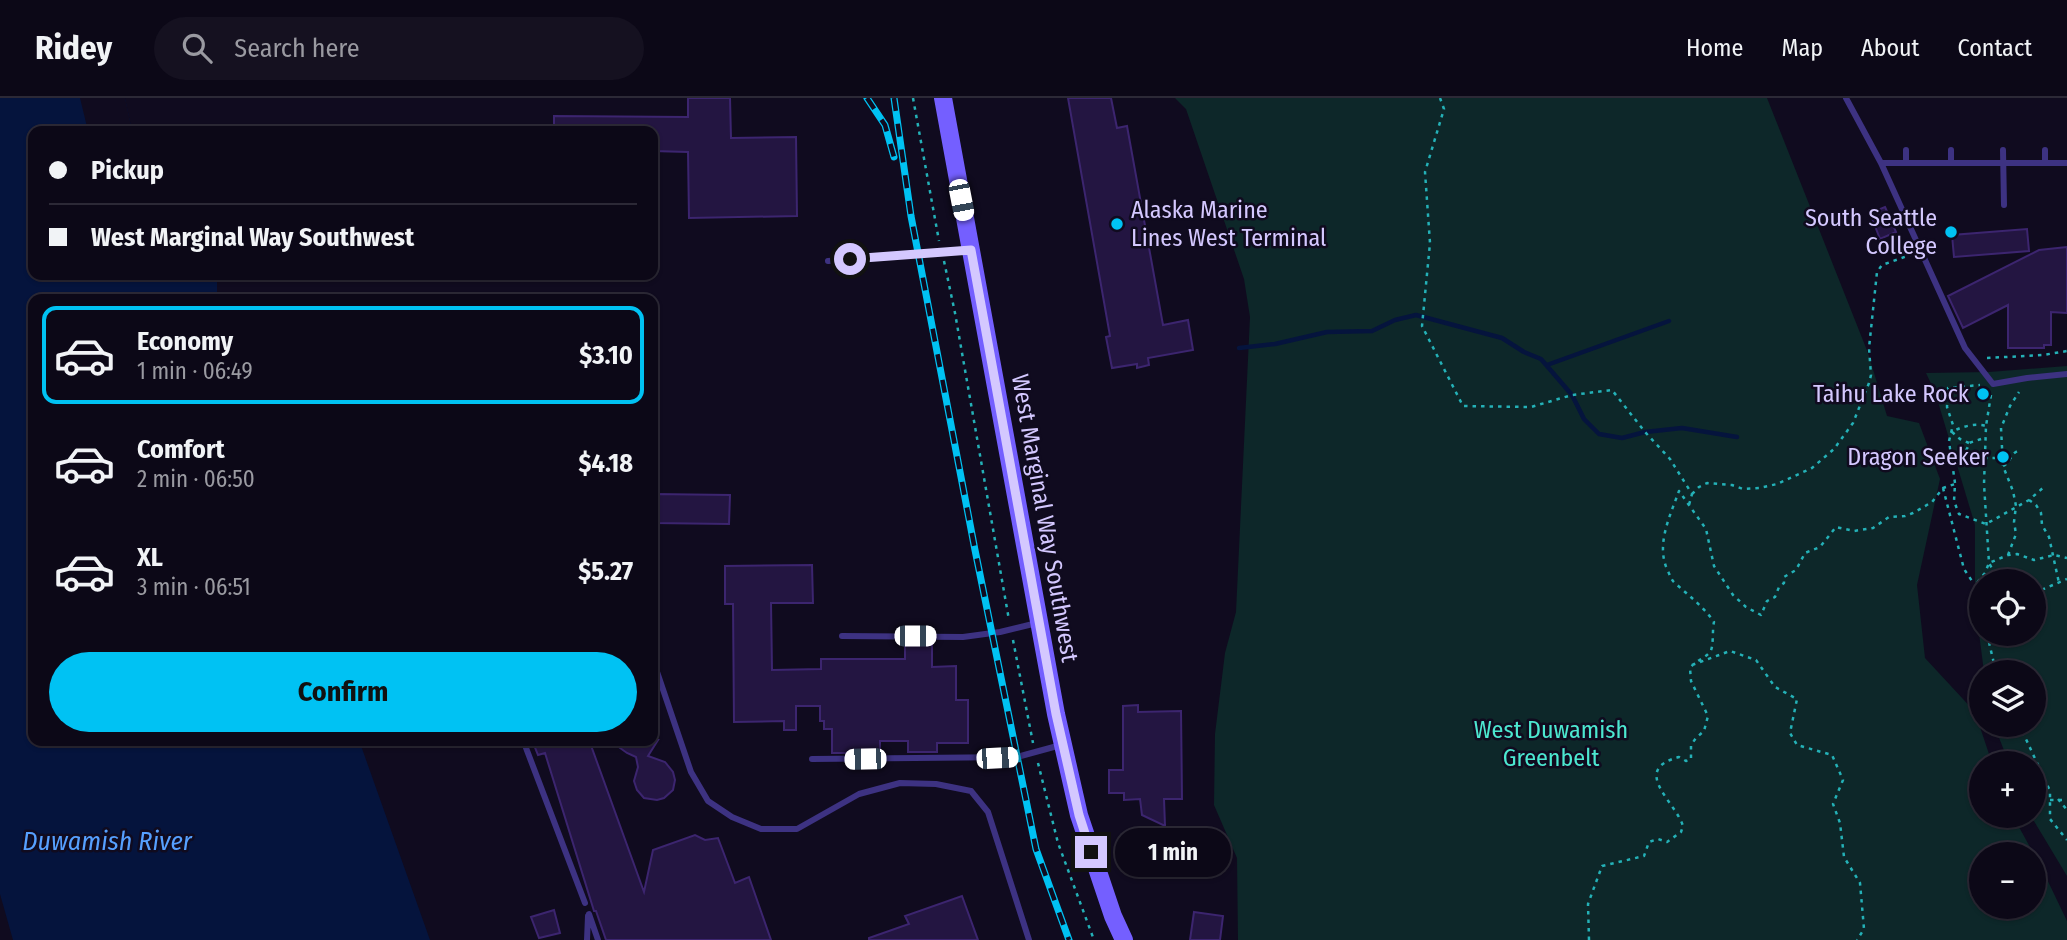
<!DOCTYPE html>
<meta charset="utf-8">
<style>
body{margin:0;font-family:"Fira Sans Condensed",sans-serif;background:#151120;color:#f1f3f6;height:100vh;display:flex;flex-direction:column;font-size:26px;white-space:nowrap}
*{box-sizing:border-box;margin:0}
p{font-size:23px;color:#9a9aa1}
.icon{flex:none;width:38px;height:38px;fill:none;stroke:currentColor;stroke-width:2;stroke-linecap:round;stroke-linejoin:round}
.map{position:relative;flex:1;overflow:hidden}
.drawer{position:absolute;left:28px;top:196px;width:630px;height:452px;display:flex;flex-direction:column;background:#0c0817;border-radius:14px;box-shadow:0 2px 5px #0004,0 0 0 2px #2c2936}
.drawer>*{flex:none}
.top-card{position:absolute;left:28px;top:28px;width:630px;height:154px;border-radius:14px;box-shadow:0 2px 5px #0004,0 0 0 2px #2c2936;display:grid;align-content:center;height:154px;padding:0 21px;background:#0c0817}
.fabs{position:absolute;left:1969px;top:471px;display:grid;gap:14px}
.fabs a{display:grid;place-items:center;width:77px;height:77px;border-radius:50%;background:#0c0817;box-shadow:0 2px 5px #0004,0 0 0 2px #2c2936;font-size:35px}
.end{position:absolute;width:32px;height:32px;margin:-16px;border:9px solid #d4c8ff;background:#111;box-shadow:0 0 0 4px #111}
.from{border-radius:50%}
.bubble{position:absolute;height:49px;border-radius:24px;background:#0c0817;box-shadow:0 2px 5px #0004,0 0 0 2px #2c2936;font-size:23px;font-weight:700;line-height:49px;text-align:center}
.car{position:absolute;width:21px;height:42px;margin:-21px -10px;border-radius:9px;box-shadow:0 0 5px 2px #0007;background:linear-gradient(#fff 24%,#345 0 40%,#fff 0 76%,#345 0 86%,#fff 0)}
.top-card b{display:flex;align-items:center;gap:24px;height:66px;font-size:26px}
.top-card b+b{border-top:2px solid #2c2936}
.top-card i{width:18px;height:18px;background:#f1f3f6}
ul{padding:12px 0 0;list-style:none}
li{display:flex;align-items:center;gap:21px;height:98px;margin:0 14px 10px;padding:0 7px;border:4px solid transparent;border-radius:14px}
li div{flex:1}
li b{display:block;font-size:26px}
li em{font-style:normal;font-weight:700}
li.selected{border-color:#00c2f3}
li>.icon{width:63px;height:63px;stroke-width:1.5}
.cta{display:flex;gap:14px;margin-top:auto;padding:14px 21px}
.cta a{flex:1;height:80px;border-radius:42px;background:#00c2f3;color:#111;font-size:28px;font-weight:700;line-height:80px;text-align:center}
header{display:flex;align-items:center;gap:42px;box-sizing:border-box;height:98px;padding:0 35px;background:#0c0817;border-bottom:2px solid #2c2936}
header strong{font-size:33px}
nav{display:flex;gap:38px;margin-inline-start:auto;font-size:24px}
.search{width:490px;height:63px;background:#151120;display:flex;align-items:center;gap:18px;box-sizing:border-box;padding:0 24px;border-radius:38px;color:#9a9aa1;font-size:26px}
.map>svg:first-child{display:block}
</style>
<header>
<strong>Ridey</strong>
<div class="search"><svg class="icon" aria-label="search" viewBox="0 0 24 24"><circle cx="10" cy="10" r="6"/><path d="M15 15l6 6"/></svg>Search here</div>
<nav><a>Home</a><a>Map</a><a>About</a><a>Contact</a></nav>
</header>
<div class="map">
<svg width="2067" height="842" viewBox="0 0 2067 842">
<rect width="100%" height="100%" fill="#100b1f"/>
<path fill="#0d2729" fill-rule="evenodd" d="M1175,0H1767L1868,255L1887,318L1919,325L1940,381L1917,487L1925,560L1975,614L1992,665H1981V718H2013L2044,775L2067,823V842H1238L1237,760L1214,707L1215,636L1225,555L1236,514L1250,219L1244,181L1186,11ZM1981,756H2034V808H1981Z
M2067,268V778L2031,718H2034V665H2009L1994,627L2034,626V574H1984L1975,504V427L1935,294L1926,275L1989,274ZM1981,483H2034V536H1981Z"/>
<path fill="#05143d" d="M0,0H125L132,33H33V177H176L217,181V201H33V642H359L430,842H13L0,796Z"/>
<path fill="#100b1f" d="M80,0H125L132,33H88Z"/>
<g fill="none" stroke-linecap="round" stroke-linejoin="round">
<path stroke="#05143d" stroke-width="4.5" d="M1239,250L1275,246L1327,234L1372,233L1395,222L1416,217L1502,240L1524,254L1541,261L1572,297L1584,321L1599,336L1622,340L1645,334L1682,330L1737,339
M1547,267L1669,223"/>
</g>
<path fill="#231541" stroke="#3c256f" stroke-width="2" d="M688,0H730L731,40L796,39L797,118L689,120L688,54L653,53V33H554V18L688,19Z
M1068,0H1111L1117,30L1127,28L1163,227L1188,222L1193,252L1148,260L1149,267L1137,270V266L1112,270L1106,239L1110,238Z
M1885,109L1896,134L1880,141L1870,115Z
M2027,131L2029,153L1954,159L1952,137Z
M2067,149V215L2051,214V247H2044V250H2008V207L1963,230L1948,198L2039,152Z
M654,396L730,397L729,426L654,425Z
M812,467L813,505H771L772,572L821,571V561H905V544H932V569L956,568V602H968V645H937V654H908V643H880V655H832V631H824V623H820V608H796V632H784V623L734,624L733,506H725V468Z
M1138,607V614L1181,613L1182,701H1164L1165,728L1142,717L1140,701L1124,702V695H1109V672H1123V608Z
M532,642H589L644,794L653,752L695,737L705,742L718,740L735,785L749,779L771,842H606L596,813H594L545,655L538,657Z
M609,642H658L648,658L665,664L673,674L675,682L673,692L664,700L657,702L644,700L637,692L634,683L638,669L636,659L627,655Z
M962,798L978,842H869V840L909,826L905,818Z
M554,812L560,835L539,840L531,819Z
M1194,814L1223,818L1220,842H1190Z"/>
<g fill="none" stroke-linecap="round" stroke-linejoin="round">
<path stroke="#24b1b7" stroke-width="2.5" stroke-dasharray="3.5 5" stroke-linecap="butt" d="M913,0L939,143
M1440,0L1444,11L1425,74L1430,145L1422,228L1463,308L1531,309L1572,297L1612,292L1645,334L1670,361L1692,396L1689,407
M944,163L955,215L1009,522
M1987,260L2043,257L2067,253
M1991,297L1986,328L1984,386L1989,465L1999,483
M1969,345L1960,341L1952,334C1962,328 1976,325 1986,328
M1951,357C1961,360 1967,354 1969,345L1984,340
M1984,360H2001
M2003,368C2011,364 2010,356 2018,353
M1955,385L1949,343L1953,327L1947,309L1948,290L1980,287
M1943,390L1964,471L1974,486
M1692,396L1699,389L1707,385L1732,387L1743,391L1759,390L1777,386L1812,370L1834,351L1853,325L1869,285L1871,277L1869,250L1877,174L1882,167L1910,157
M2029,402L2036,407L2041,415L2042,427L2049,439L2059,485
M2008,457L2016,436L2014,424L2016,408L2013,393L2003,368L2001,330L2010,308L2019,294
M2034,495L2067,481
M1981,508L1975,487L1985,475L1989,465L2008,457L2017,456L2034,462L2054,457L2067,460
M1987,536L1996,574
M1013,542L1033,645
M1692,567L1730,553L1756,562L1775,589L1797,601L1790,635L1797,647L1832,657L1843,682L1833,706L1840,725L1844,759L1860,785L1864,831L1857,842
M2019,626L2050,693V721L2067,742
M1038,665L1058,745L1094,842
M2058,701L2067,712
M2050,702H2067
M1589,842L1588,806L1602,768L1644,758L1649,744L1658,741L1667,744L1681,734L1683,728C1675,703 1630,672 1679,659L1686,663L1691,661V647L1696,640L1704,633L1708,618L1691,583L1690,570C1696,562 1704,561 1710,554C1714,549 1712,532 1714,524C1703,508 1689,498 1675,485C1671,482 1670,477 1667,471C1656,446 1670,418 1679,393L1706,431L1714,468L1733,497L1746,509L1761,517L1767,503L1775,499L1779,489L1784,485V479L1796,472L1805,455L1820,449L1836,429L1854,433L1873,430L1889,419L1905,418L1913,415L1932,404L1943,390L1955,386L1954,403L1959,416L1986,426L2029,402L2044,389"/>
<path stroke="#3d3282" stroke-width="6" d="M1846,0L1881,65L1965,250L1993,286L2027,280L2067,276
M1906,52V65
M1951,52V65
M2003,52L2004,107
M2045,52V65
M1881,65H2067
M828,163L969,152
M842,538L963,539L1000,534L1037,525
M653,562L691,674L708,703L732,719L761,731H797L859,696L900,685L936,686L971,693L988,714L1029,842
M523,642L585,805
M812,661L1017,659L1061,647
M589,816L598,842
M587,842L588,818"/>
<path stroke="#745fff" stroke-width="18" d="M943,0L1056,616L1079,717L1113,818L1124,842"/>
<g stroke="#00c2f3" stroke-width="7">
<path id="rail" d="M867,0L885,27L894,59
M894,0L911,118L975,452L1036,751L1069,842"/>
</g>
<use href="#rail" stroke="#100b1f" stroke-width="4.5" stroke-dasharray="13" stroke-linecap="butt"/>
</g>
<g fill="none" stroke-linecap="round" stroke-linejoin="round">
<path stroke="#d4c8ff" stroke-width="9" d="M850,161L971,152L1056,616L1079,717L1091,754"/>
</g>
<g fill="#00c2f3" stroke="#100b1f" stroke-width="2.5">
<circle cx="1117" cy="126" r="7"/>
<circle cx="1951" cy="134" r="7"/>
<circle cx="1983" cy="296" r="7"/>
<circle cx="2003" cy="359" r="7"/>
</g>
<g text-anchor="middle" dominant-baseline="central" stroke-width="5" stroke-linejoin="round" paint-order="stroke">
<g font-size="24" fill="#d4c8ff" stroke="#100b1f" text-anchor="end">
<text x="1131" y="112" text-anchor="start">Alaska Marine<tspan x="1131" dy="28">Lines West Terminal</tspan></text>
<text x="1937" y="120">South Seattle<tspan x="1937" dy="28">College</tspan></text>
<text x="1969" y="296">Taihu Lake Rock</text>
<text x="1989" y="359">Dragon Seeker</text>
</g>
<g font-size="24" fill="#d4c8ff" stroke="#100b1f">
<text transform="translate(1045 420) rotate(80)">West Marginal Way Southwest</text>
</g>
<g font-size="24" fill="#4ce7d0" stroke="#100b1f">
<text x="1551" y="632">West Duwamish<tspan x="1551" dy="28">Greenbelt</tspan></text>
</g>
<g font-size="26" font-style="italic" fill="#56a0ff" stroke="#100b1f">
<text x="107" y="743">Duwamish River</text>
</g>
</g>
</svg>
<div class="fabs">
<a><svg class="icon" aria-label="locate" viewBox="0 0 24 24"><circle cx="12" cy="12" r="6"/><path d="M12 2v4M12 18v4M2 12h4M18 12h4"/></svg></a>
<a><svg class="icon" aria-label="layers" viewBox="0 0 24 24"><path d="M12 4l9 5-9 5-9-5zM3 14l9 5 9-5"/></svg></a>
<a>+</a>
<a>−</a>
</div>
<i class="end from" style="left:850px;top:161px"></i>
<i class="end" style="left:1091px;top:754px"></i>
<div class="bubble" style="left:1115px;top:730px;width:116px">1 min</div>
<i class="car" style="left:961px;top:102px;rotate:169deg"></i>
<i class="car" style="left:915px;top:538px;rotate:90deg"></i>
<i class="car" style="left:997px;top:660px;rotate:87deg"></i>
<i class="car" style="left:865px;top:661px;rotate:269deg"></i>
<div class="top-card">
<b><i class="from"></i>Pickup</b>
<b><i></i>West Marginal Way Southwest</b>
</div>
<section class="drawer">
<ul>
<li class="selected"><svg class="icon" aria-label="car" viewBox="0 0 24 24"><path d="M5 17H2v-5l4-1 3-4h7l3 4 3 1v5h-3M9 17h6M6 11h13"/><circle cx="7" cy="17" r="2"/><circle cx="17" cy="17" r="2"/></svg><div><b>Economy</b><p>1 min · 06:49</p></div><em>$3.10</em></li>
<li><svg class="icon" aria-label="car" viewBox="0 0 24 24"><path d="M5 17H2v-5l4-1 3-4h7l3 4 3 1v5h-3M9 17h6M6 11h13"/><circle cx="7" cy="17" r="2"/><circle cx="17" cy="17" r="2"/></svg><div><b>Comfort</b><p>2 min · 06:50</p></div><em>$4.18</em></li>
<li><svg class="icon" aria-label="car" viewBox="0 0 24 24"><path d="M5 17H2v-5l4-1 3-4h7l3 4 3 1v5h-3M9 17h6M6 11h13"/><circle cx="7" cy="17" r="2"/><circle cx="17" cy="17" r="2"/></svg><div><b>XL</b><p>3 min · 06:51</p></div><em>$5.27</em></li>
</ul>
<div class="cta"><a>Confirm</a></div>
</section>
</div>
